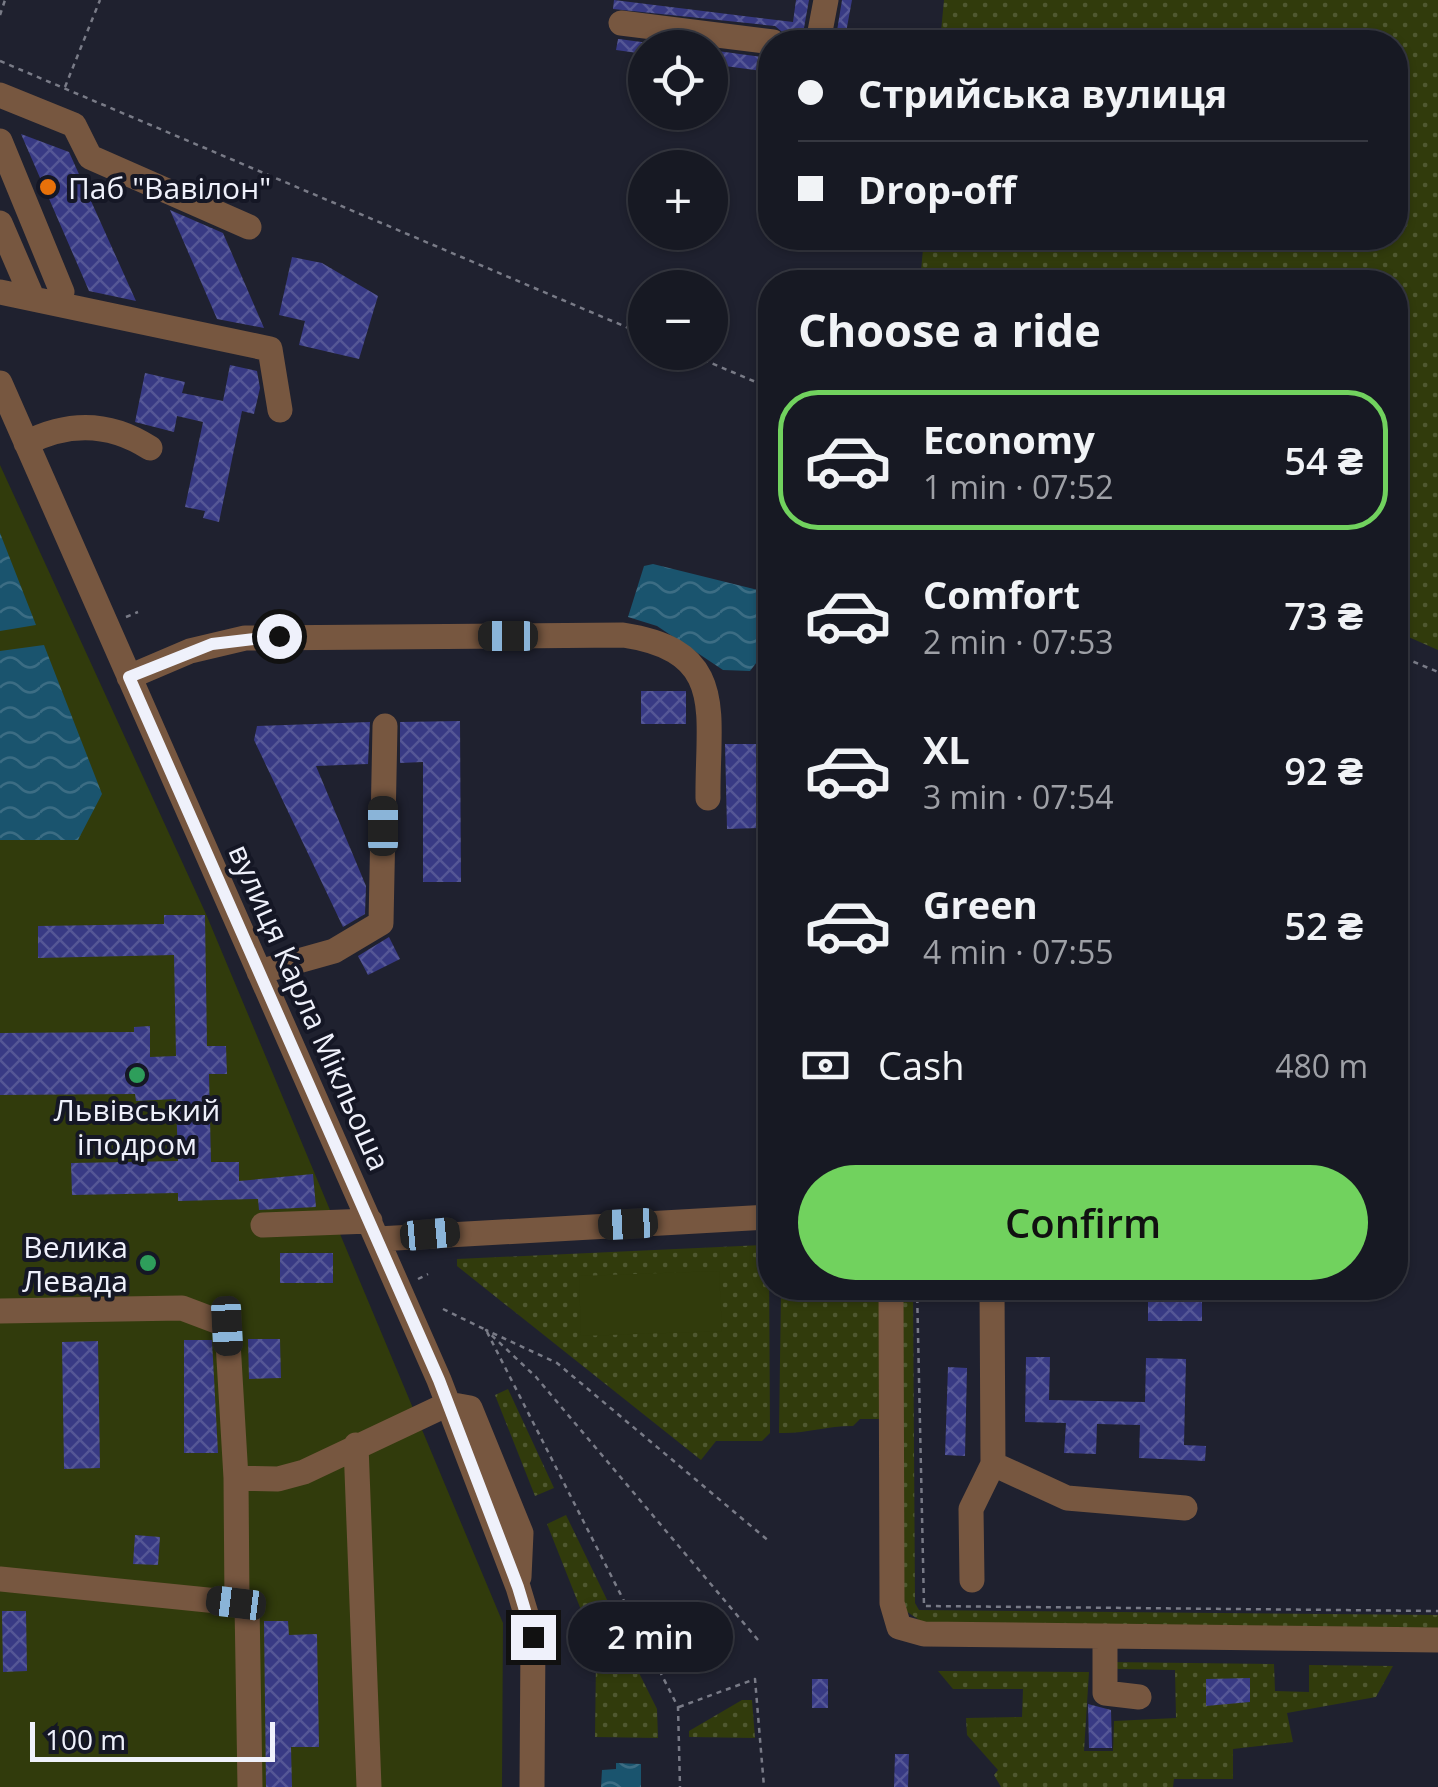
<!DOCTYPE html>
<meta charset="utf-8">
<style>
body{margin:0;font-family:"Open Sans",sans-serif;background:#20222b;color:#f1f3f6;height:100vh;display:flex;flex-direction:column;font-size:38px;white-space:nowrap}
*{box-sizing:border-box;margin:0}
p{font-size:32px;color:#9ea0a6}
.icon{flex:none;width:55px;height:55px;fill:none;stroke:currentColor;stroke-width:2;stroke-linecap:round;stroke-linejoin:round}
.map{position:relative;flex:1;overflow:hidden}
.drawer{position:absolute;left:758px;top:270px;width:650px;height:1030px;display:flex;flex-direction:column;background:#171923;border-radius:40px;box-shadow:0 2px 8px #0004,0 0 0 2px #363841}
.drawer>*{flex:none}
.guide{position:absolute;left:758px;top:30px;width:650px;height:220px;border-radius:40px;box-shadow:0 2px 8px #0004,0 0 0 2px #363841;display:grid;align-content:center;height:220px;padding:0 40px;background:#171923}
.buttons{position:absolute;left:628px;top:30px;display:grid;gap:20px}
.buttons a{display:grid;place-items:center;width:100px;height:100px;border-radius:50%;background:#171923;box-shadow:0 2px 8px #0004,0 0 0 2px #363841;font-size:50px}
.scale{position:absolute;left:30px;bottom:25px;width:245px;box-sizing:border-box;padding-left:10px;border:5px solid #eff1fb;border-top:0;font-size:28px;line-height:35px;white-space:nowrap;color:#eff1fb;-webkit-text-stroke:8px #151725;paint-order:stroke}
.end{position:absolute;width:45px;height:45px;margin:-22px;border:12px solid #eff1fb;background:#111;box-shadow:0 0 0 5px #111}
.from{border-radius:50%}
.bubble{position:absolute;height:70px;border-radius:35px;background:#171923;box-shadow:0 2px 8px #0004,0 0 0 2px #363841;font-size:32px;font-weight:600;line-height:70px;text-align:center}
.car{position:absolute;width:30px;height:60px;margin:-30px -15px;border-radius:12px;box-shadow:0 0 8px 2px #0007;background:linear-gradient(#222 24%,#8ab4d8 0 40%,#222 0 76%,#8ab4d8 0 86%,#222 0)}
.guide b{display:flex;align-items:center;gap:35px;height:95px;font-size:38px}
.guide b+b{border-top:2px solid #363841}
.guide i{width:25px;height:25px;background:#f1f3f6}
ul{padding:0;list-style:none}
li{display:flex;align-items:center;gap:30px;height:140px;margin:0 20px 15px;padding:0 20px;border:5px solid transparent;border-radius:40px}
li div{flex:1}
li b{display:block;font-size:38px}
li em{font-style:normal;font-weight:600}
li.selected{border-color:#71d25e}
li>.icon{width:90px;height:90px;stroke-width:1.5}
h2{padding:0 40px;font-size:45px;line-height:120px}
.pay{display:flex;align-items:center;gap:25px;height:110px;padding:0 40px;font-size:38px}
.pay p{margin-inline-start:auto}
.cta{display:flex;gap:20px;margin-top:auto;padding:20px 40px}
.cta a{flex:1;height:115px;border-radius:60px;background:#71d25e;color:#111;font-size:40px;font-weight:600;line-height:115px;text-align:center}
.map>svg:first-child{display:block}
</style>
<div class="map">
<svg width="1438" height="1787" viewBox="0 0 1438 1787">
<defs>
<pattern id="green-dots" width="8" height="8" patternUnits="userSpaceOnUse" patternTransform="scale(2.5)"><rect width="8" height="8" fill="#313b0c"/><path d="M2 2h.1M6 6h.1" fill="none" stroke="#4f5830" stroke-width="1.8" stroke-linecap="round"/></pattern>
<pattern id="water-waves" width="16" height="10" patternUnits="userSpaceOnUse" patternTransform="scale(2.5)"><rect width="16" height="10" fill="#1a546e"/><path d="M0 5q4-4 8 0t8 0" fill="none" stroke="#3c6d84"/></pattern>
<pattern id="building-cross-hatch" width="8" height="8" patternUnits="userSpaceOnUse" patternTransform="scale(2.5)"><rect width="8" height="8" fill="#383a84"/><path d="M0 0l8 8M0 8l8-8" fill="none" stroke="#555796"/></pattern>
</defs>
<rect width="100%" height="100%" fill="#1f212f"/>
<path fill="url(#green-dots)" d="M944,0H1438V650L1395,631V282H920L924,238H1395V42H940Z
M763,1245L769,1251L770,1433L762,1441H716L701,1460L457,1266V1259Z
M781,1288H880L881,1419H860L853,1426C825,1426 806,1434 779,1433Z
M899,1288H913L915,1603L919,1610L1438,1615V1629L922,1622L903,1609Z
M508,1389L554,1488L535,1496L495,1395Z
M566,1515L611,1608L585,1620L547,1524Z
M625,1645L657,1709L658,1738L595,1737L596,1659Z
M1109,1662L1274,1664L1275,1691L1309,1692V1665L1393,1666L1376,1697L1287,1713L1293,1742L1233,1749V1779H1174L1173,1787H1001L994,1775L998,1770L967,1735L966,1718L1022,1717L1023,1689H953L938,1671L1089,1672L1084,1751H1113L1114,1721L1176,1718L1175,1670L1118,1669Z
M742,1700H752L755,1738L689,1737V1731Z"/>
<path fill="#313b0c" d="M0,465L206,914L503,1623L502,1787H0Z
M719,1271L722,1331L581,1336L579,1276Z"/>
<path fill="url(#water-waves)" d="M0,533L36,625L0,631Z
M653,564L770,593V645L750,671L723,670L657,626L628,617L644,566Z
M44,645L102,794L78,840H0V651Z
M616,1763L641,1764V1787H601L602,1770L616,1769Z"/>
<path fill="url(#building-cross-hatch)" d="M614,0L793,22L796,0H809L802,39L788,37L775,26L613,9Z
M842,0H852L845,38L836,37Z
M618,39H619L686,48H645V54L616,50Z
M710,50L770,58V72L710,64Z
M21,134L69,152L136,301L89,291Z
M170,210L223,233L264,328L217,319Z
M292,257L322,263L378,296L359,359L299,345L305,321L279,315Z
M230,365L257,371L260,388L254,414L242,411L219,522L203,518L205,511L185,507L203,422L177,416L174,432L135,422L145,373L185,382L182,393L223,401Z
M641,691H686V724H641Z
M460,721L461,882H423V762L400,763V722Z
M370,722L368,764L316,766L366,886L365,914L343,927L254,740L257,726Z
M725,744H758L759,828L727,829Z
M164,915H205L207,1046H226L227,1074H209L211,1162H239V1181L313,1174L316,1207L259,1210L258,1199L178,1201V1193L72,1195L71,1163L178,1161L176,1099L136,1101L135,1094L0,1095V1033L134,1032V1027L150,1026V1057L176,1056L174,955L38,958V926L164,924Z
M389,937L400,959L368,975L358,956Z
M280,1253H333V1283H280Z
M1148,1291H1202V1321H1148Z
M248,1339H280L281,1378L249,1379Z
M184,1340H212L218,1453H184Z
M98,1341L100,1468L64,1469L62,1342Z
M1026,1357H1050L1049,1400L1145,1402L1146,1358L1186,1359L1184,1445L1206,1446L1205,1461L1139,1458L1140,1425L1097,1424L1096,1454L1064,1453L1066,1423L1025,1422Z
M948,1367L967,1368L965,1456L945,1455Z
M135,1535L160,1537L158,1565L133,1564Z
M2,1611H26L27,1671L3,1672Z
M264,1621H288L289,1635L317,1634L319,1747H291L292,1787H266Z
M1250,1678V1702L1206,1706V1679Z
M812,1679H828V1708H812Z
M1088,1704L1111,1710L1112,1748H1089Z
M895,1754H909L908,1787H894Z"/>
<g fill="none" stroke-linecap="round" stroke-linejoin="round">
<path stroke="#797b87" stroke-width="2.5" stroke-dasharray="5 5" stroke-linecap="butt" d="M0,15L5,0
M0,61L645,335
M65,87L100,0
M685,352L770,388
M126,617L138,612
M1395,654L1438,672
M418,1279L428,1274
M917,1288L924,1606L1438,1611
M443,1309L486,1330L678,1707L680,1787
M758,1640L536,1377L486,1330L557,1363L770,1542
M679,1707L755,1679L764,1787"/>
<path stroke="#775740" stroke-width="25" d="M621,23L773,42
M818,42L826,0
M0,95L74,125L90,157L249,227
M0,141L62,292
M0,223L32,297
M0,292L270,349L280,410
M0,383L439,1380L518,1587L533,1637L532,1787
M26,443C69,421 110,422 150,448
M129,677L190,651L245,638L623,635C729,651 707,713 708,798
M259,972L334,951L381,923L385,726
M263,1225L370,1221
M378,1239L770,1217
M891,1288L892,1603L899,1627L924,1634L1438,1640
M0,1311L182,1308L227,1325L236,1478L237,1603
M356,1445L369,1787
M993,1464L1067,1498L1185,1508
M236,1478L278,1479L304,1472L448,1404L470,1408L521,1533L519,1577
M0,1579L247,1604L250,1787
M972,1580L971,1509L993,1464L992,1288
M1105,1637V1693L1139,1697"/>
</g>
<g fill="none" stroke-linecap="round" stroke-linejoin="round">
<path stroke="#eff1fb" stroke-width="12" d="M279,636L212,644L129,677L439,1380L518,1587L533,1637"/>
</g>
<circle fill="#e8710a" stroke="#151725" stroke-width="4" cx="48" cy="187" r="10"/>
<g fill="#2e9e5b" stroke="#151725" stroke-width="4">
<circle cx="137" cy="1075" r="10"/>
<circle cx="148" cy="1263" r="10"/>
</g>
<g text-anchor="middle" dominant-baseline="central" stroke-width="8" stroke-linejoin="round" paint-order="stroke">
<g font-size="30" fill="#eff1fb" stroke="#151725" text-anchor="start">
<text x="68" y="187">Паб "Вавілон"</text>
<text x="137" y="1109" text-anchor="middle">Львівський<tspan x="137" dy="34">іподром</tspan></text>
<text x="128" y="1246" text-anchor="end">Велика<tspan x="128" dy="34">Левада</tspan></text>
</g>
<g font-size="30" fill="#eff1fb" stroke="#151725">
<text transform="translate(310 1007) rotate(66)">вулиця Карла Мікльоша</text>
</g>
</g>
</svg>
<div class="buttons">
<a><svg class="icon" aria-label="locate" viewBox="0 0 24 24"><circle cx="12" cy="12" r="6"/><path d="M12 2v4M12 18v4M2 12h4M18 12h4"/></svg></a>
<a>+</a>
<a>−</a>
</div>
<div class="scale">100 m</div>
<i class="end from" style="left:279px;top:636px"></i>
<i class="end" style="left:533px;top:1637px"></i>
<div class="bubble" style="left:568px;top:1602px;width:165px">2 min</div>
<i class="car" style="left:508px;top:636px;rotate:270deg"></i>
<i class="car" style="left:383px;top:826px;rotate:0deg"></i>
<i class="car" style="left:628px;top:1224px;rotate:267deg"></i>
<i class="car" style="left:430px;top:1234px;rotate:85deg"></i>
<i class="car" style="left:227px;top:1326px;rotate:177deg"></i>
<i class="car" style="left:236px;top:1603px;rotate:277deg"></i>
<div class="guide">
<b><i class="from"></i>Стрийська вулиця</b>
<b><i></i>Drop-off</b>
</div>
<section class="drawer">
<h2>Choose a ride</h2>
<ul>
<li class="selected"><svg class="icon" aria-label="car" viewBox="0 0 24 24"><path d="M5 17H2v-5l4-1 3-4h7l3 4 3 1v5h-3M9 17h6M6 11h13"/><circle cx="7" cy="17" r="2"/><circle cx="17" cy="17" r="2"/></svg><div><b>Economy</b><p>1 min · 07:52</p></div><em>54 ₴</em></li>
<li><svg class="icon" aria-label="car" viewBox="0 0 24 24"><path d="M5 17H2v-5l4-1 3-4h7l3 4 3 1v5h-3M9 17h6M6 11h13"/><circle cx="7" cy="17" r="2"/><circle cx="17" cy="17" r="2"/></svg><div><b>Comfort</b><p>2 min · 07:53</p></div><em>73 ₴</em></li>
<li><svg class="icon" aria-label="car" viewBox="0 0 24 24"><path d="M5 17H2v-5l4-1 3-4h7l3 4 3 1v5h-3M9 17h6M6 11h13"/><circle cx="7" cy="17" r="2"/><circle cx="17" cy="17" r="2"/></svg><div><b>XL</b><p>3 min · 07:54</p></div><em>92 ₴</em></li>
<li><svg class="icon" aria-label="car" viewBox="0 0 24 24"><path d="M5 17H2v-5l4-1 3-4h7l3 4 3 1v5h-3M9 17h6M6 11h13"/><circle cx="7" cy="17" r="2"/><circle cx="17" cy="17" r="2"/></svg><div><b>Green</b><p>4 min · 07:55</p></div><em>52 ₴</em></li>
</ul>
<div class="pay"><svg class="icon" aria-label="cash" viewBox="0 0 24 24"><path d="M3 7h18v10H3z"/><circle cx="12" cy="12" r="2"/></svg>Cash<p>480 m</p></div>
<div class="cta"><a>Confirm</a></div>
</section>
</div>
